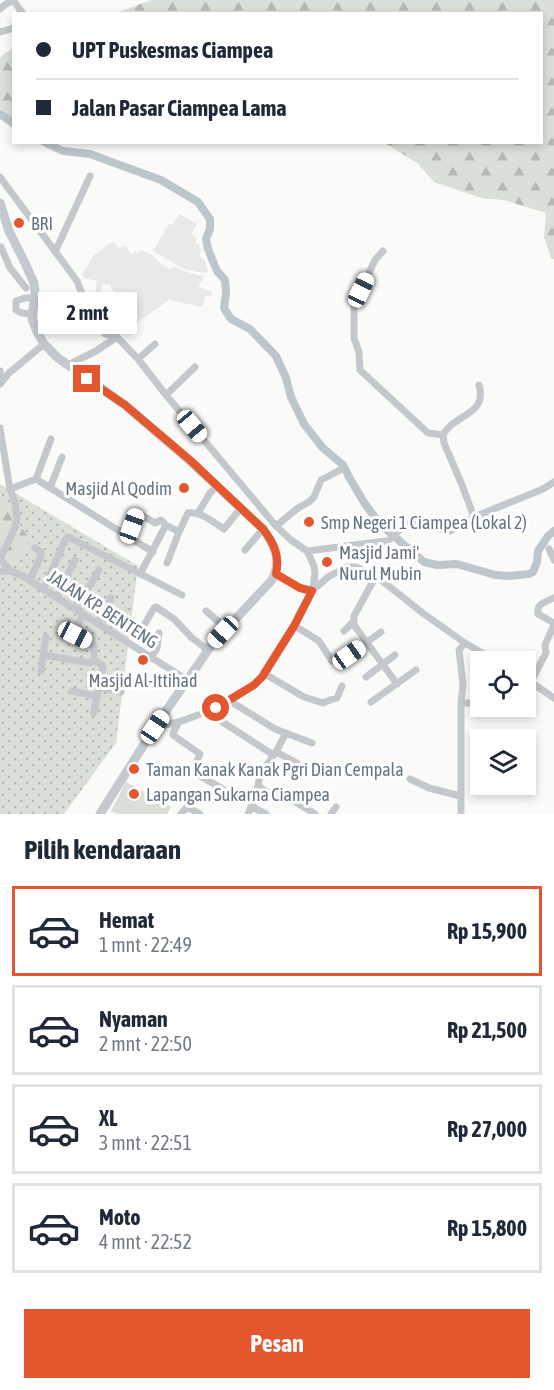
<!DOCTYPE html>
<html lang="id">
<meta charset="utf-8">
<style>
body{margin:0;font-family:"Asap Condensed",sans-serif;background:#f6f6f7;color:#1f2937;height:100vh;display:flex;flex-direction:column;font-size:22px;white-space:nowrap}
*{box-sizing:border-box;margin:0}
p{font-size:20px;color:#747a83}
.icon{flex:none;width:33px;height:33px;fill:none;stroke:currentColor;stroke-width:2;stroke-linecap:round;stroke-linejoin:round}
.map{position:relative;height:814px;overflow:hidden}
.details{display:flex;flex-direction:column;background:#fff;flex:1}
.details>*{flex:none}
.banner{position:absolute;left:12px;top:12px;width:531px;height:132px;border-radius:0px;box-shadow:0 3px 9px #0003;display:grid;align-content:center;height:132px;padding:0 24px;background:#fff}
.controls{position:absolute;left:470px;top:651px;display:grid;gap:12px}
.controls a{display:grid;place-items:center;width:66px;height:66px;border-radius:0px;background:#fff;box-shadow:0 3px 9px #0003;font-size:30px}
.end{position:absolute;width:27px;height:27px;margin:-14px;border:8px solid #e4572e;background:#fff;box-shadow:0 0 0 3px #fff}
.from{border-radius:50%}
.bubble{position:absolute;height:42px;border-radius:0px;background:#fff;box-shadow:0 3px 9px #0003;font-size:20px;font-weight:700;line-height:42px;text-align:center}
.car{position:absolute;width:18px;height:36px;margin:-18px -9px;border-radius:8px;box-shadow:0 0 4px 2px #0007;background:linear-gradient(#fff 24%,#345 0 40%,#fff 0 76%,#345 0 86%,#fff 0)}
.banner b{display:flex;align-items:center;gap:21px;height:57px;font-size:22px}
.banner b+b{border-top:2px solid #e0e1e3}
.banner i{width:15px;height:15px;background:#1f2937}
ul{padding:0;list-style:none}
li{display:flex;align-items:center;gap:18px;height:90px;margin:0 12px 9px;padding:0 12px;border:3px solid #e0e1e3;border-radius:0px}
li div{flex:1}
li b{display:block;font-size:22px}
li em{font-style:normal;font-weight:700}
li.active{border-color:#e4572e}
li>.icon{width:54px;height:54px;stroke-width:1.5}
h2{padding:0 24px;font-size:27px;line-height:72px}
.cta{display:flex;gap:12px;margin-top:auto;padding:12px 24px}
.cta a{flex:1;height:69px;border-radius:0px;background:#e4572e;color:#fff;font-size:24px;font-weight:700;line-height:69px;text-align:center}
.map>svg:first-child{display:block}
</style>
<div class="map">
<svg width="554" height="814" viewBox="0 0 554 814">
<defs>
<pattern id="grass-dots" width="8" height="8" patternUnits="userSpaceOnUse" patternTransform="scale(1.5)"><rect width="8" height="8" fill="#dadfd7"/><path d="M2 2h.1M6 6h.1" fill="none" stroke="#b4b9b4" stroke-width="1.8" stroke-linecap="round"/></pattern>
<pattern id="forest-firs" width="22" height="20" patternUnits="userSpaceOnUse" patternTransform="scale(1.5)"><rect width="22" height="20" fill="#dadfd7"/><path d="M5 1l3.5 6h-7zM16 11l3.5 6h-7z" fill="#b4b9b4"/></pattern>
</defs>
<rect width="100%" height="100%" fill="#fafaf8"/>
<path fill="#e8e9e9" d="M180,214L197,224L191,234L197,239L195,243L199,245L201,251L199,256L204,260L208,272L204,273L184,269L153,251L169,224L172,225Z
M113,241L119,248L125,245L131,254L136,251L138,253L140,250L152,255L162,265L171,269L174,266L183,271L203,276L202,283L200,282L199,288L212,291L211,297L206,296L202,307L169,300L135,324L109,284L106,285L103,283L100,295L95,294L97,281L84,278L82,275L93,256Z"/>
<path fill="url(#grass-dots)" d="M0,484L138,566L116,743L64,814H0Z"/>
<path fill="url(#forest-firs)" d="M151,0H554V259L551,258L544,237L546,213L504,200L481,198L434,182L417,163L385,143L542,142V14L116,13Z
M13,48V122L1,110L0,106V58L1,56Z
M0,493L30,540L0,578Z"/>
<path fill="#dadfd7" d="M126,782L171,807L167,814H117L111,811Z"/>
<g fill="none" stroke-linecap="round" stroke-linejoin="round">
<path stroke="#bbc7cb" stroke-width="8" d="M0,114L14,124
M44,142L63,151L90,154L161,180L198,202L210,219V229L206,239L208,249L217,271L225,280L226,293L224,308L231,319L250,329L276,356L286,378L291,397L304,424L323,448L343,465L349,477L365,504L380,524L424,562L437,565L457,564L495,575L509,576L529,574L533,572L537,562L538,551L548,536L554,531"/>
<path stroke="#c3c8cc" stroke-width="7" d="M13,0L23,14
M0,9L6,4L14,0
M0,32L14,28
M0,177L77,281L84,299L105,334L117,337L138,359L166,395L276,526L291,540L307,551L314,566L315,573L313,590
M1,247L10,268L26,288
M383,251L375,260L354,305V338L359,352L360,370L428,433L443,435
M55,252L90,176
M33,313C26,314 21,314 16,310V301L25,298H35
M138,359L155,344
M68,365L96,351L117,337
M0,371L1,383
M0,384L9,373L44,344
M166,395L195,367
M0,428L10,489L15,502L17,520L14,530L1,557V560L11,571
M36,479L153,552
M50,488L62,457
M10,489L36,479L51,439
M198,513L210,493L217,486
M474,517L462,485L444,443L443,435C454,414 488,415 479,385
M132,526L138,513L155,523L161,520L166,525L179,532
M276,526L298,508L309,502L314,497L321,480L340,470
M549,549L554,560
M245,550L263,529
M307,551L386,541L389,540C398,532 406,521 419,520L443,530L450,531L474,517L543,489L554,482
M167,563L179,532L188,513C201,511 213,522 224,529L240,509
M0,571H11L21,575L187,680
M140,574L166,525
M276,574L300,588L312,591
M376,576L354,616V625L397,684
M30,580L41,556V552L35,548
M44,588L65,540L68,537L182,595
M57,597L75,560
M554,598C546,602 536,603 538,614L554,623
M76,609L99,570
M206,611L226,628
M83,614L74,634L94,646V660L103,666L94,712
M98,623L111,598
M295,626L319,641L332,661
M143,627L154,608L156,607L174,619L192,638L208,650
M344,631L354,621
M44,655L90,663L95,661
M349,655L381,632
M151,658L157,648L159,633
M41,671L46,637
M265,674L304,697L323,703L330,700L337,698L342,686
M366,677L395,655
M525,678L554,698
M531,682L546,653L545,645L554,625
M99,687L121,692
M72,691L97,696
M230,701L275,729L312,743
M371,702L416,670
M461,703H480
M207,712L272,754L273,756L260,775L256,796L248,814
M179,722L173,733V735L200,754L193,770V772L223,789
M155,727L179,722L217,708L254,685L265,674L295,626L313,590L328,577L346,567H356L376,576L424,614L465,643L497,662
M286,733L276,752L297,763
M410,779L429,788L460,796
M258,786L270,794L275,791H278L315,814
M252,807L266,814
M181,814L187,807L200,814
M331,814L336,807
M461,814V703L463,684L459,650L465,643"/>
<path stroke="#c3c9ce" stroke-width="9" d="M0,203L9,231L25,263L34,283L35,292L32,319L37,332L44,344L58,358L125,405L190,461L263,529C275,545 282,561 272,580L213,643L155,727L100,814"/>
</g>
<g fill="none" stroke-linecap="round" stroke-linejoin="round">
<path stroke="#e4572e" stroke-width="8" d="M87,379L125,405L190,460L263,529C274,543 280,556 276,574L300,588L312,591L294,626L262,677L254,685L216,708"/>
</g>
<g fill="#e4572e" stroke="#fff" stroke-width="2">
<circle cx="19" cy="223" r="6"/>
<circle cx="184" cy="488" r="6"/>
<circle cx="309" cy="522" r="6"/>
<circle cx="327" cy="562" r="6"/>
<circle cx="143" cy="660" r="6"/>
<circle cx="134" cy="769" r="6"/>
<circle cx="134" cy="794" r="6"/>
</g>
<g text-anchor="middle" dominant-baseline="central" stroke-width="6" stroke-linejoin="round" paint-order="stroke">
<g font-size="18" fill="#657683" stroke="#fff" text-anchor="start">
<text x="31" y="223">BRI</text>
<text x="172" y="488" text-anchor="end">Masjid Al Qodim</text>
<text x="321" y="522">Smp Negeri 1 Ciampea (Lokal 2)</text>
<text x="339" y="552">Masjid Jami'<tspan x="339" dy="21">Nurul Mubin</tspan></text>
<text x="143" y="680" text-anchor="middle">Masjid Al-Ittihad</text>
<text x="146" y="769">Taman Kanak Kanak Pgri Dian Cempala</text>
<text x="146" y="794">Lapangan Sukarna Ciampea</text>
</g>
<g font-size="18" fill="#657683" stroke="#fff">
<text transform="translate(103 609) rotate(33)">JALAN KP. BENTENG</text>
</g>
</g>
</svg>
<div class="controls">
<a><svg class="icon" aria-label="locate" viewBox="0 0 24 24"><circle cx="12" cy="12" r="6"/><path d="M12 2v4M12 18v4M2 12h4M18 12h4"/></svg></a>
<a><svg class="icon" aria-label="layers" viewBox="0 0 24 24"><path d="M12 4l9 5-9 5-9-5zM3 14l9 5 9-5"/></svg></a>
</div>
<i class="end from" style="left:216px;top:708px"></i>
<i class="end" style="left:87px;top:379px"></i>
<div class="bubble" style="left:38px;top:292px;width:99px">2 mnt</div>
<i class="car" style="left:361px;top:290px;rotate:25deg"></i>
<i class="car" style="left:192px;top:426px;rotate:140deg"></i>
<i class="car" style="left:132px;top:526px;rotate:20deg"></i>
<i class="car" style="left:223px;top:632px;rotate:223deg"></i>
<i class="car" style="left:75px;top:635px;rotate:117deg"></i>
<i class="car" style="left:349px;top:655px;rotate:55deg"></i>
<i class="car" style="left:155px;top:727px;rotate:34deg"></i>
<div class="banner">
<b><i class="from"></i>UPT Puskesmas Ciampea</b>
<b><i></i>Jalan Pasar Ciampea Lama</b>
</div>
</div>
<section class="details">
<h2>Pilih kendaraan</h2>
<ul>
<li class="active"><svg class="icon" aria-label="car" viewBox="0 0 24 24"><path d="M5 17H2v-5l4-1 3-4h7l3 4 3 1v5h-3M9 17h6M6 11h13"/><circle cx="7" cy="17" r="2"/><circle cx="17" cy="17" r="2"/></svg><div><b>Hemat</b><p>1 mnt · 22:49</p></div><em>Rp 15,900</em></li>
<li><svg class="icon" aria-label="car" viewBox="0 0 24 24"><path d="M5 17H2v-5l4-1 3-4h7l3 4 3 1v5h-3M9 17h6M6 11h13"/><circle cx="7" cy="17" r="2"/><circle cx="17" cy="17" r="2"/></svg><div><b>Nyaman</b><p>2 mnt · 22:50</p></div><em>Rp 21,500</em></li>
<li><svg class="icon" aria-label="car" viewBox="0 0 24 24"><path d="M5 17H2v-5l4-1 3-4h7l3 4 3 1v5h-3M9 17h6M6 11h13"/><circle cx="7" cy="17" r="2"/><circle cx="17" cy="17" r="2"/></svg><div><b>XL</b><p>3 mnt · 22:51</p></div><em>Rp 27,000</em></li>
<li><svg class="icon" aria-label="car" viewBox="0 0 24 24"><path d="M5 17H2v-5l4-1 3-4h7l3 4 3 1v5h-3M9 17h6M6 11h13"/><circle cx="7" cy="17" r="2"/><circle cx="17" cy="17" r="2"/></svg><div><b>Moto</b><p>4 mnt · 22:52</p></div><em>Rp 15,800</em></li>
</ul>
<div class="cta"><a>Pesan</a></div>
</section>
